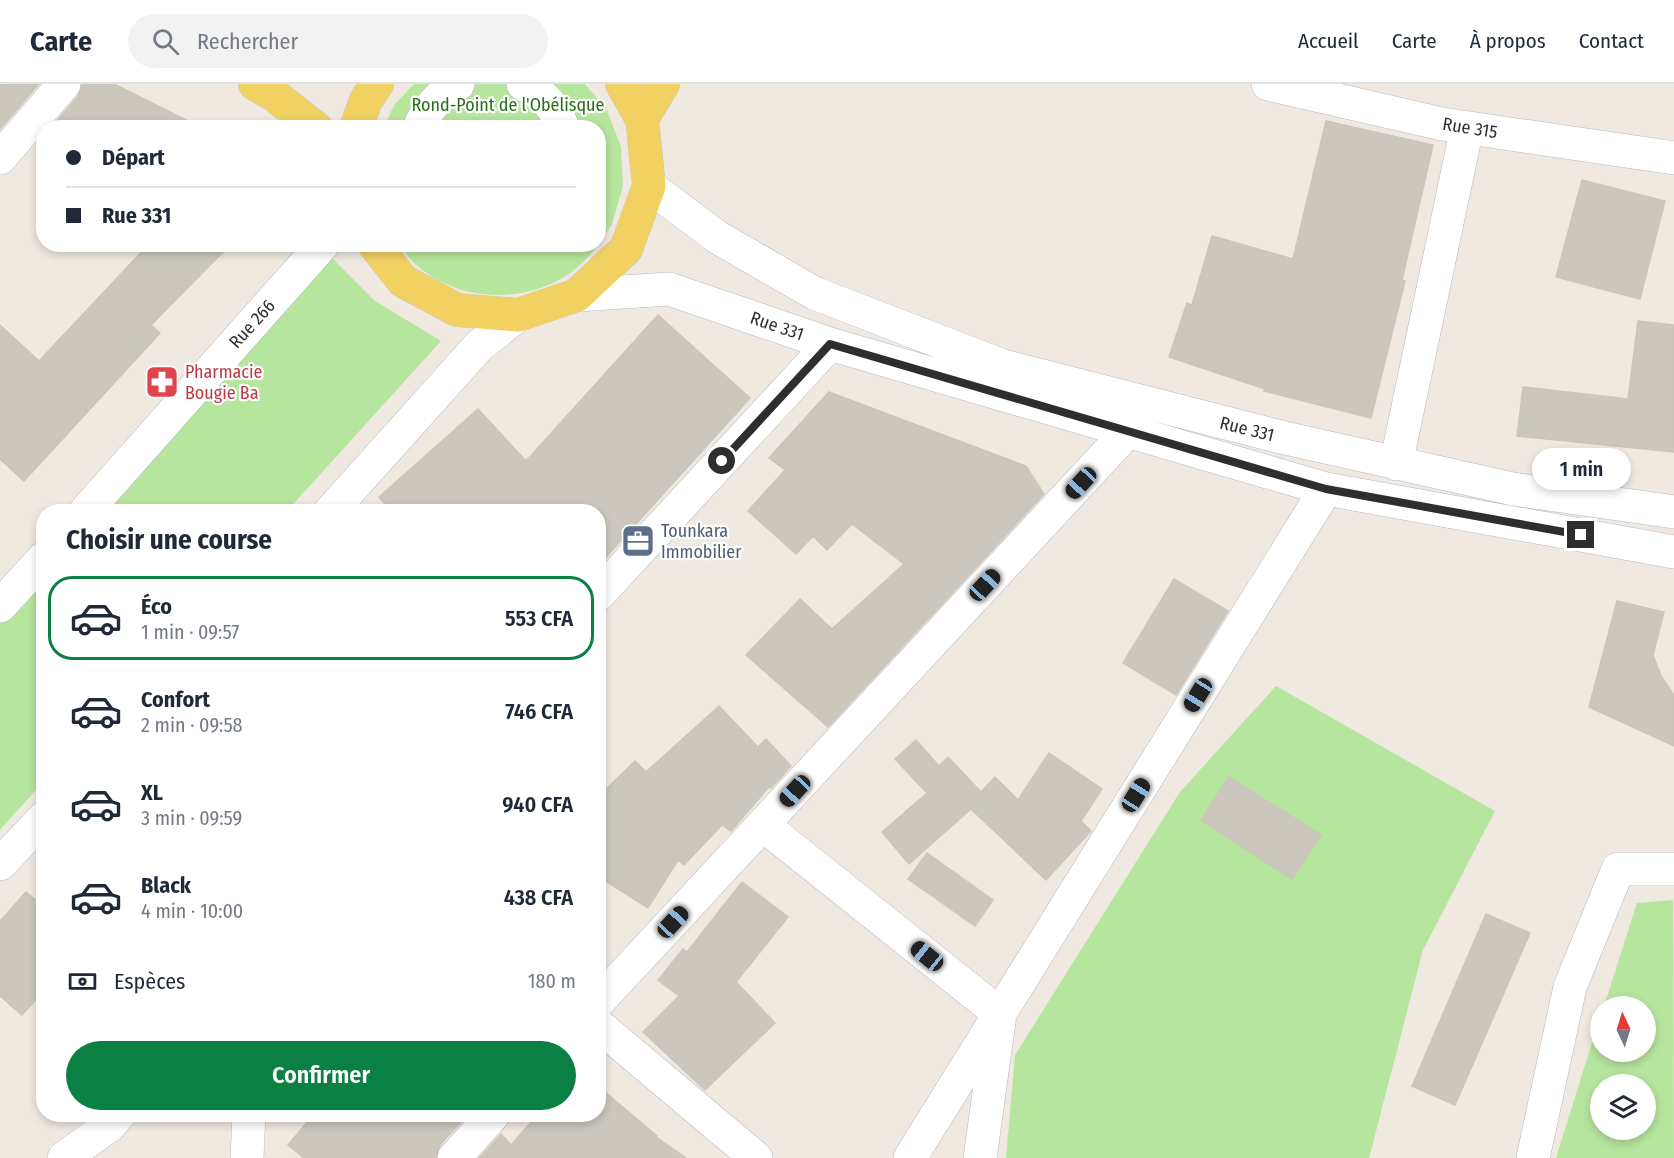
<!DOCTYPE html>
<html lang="fr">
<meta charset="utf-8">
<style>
body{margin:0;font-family:"Fira Sans Condensed",sans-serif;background:#f2f2f3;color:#1f2937;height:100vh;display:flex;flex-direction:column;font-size:22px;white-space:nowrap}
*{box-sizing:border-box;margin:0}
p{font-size:20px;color:#747a83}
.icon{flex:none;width:33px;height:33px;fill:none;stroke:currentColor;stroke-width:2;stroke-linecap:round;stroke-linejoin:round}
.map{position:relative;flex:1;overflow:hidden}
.sheet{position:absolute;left:36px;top:420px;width:570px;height:618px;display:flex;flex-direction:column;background:#fff;border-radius:24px;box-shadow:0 3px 9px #0003}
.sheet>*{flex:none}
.top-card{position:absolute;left:36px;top:36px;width:570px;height:132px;border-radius:24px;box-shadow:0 3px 9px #0003;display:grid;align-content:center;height:132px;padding:0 30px;background:#fff}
.needle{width:39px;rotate:356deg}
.controls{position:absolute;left:1590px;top:912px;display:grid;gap:12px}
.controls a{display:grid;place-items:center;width:66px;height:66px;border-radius:50%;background:#fff;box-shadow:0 3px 9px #0003;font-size:30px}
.end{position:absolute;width:27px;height:27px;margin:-14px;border:8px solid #2e2e2e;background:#fff;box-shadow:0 0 0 3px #fff}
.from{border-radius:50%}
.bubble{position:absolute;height:42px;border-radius:21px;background:#fff;box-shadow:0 3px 9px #0003;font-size:20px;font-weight:600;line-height:42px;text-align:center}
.car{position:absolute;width:18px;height:36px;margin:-18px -9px;border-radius:8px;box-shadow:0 0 4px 2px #0007;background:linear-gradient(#222 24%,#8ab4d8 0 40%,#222 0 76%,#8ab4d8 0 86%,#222 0)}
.top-card b{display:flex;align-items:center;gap:21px;height:57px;font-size:22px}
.top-card b+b{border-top:2px solid #e0e1e3}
.top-card i{width:15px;height:15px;background:#1f2937}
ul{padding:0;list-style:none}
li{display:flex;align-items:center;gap:18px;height:84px;margin:0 12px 9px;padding:0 18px;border:3px solid transparent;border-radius:24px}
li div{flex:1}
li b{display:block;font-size:22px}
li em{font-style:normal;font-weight:600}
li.active{border-color:#0b8043}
li>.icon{width:54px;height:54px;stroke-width:1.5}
h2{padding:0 30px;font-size:27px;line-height:72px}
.pay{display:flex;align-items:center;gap:15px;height:66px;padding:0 30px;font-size:22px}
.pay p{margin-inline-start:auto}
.action{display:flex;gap:12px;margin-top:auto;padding:12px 30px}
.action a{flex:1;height:69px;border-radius:36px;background:#0b8043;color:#fff;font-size:24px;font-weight:600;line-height:69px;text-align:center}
header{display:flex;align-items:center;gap:36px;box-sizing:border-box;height:84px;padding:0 30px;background:#fff;border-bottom:2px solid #e0e1e3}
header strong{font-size:28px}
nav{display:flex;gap:33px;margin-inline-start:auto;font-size:21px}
.search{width:420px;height:54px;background:#f2f2f3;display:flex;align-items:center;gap:15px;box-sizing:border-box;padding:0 21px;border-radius:33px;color:#747a83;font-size:22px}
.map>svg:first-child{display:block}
</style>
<header>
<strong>Carte</strong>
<div class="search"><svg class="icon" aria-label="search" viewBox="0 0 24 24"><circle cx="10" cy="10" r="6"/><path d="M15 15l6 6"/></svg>Rechercher</div>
<nav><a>Accueil</a><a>Carte</a><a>À propos</a><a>Contact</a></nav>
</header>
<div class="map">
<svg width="1674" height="1074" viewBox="0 0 1674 1074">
<rect width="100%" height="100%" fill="#efe9e1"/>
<path fill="#b6e59e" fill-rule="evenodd" d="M414,0H585L607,26L621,63L623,102L612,140L598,160V44H384L394,21Z
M400,160H598C558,221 466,227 414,179C408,174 404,166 400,160Z
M331,173L375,217L441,257L287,427L97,428Z
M43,485V698L0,746V533Z
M1276,602L1495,727L1423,866L1369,1074H1006L1015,971L1180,708Z
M1673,816L1674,1074H1556L1600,933V968H1646V922H1604L1637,819ZM1646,1000V1046H1600V1000Z"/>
<path fill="#cbc7bf" stroke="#cbc5ba" stroke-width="1.5" d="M0,0H39L0,45Z
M82,0H114L202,44H51L78,12Z
M1326,37L1433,61L1402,196L1405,197L1371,334L1264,307L1265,305L1169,273L1187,219L1192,221L1212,152L1293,175Z
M1582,96L1665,117L1640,215L1556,193Z
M149,160H231L151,241L160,249L24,397L0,375V241L39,277Z
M658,231L750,314L598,482V428H392L379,413L478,325L526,377Z
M1638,237L1674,241V368L1517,352L1523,303L1628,315Z
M829,308L1026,382L1044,410L828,643L746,571L800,515L832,545L904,480L852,440L827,466L813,452L796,470L748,427L785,386L769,374Z
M1174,495L1228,527L1176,611L1123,579Z
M1617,517L1664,528L1653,571L1661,592L1674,611V662L1589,623Z
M719,622L758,663L766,655L791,682L771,704L769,703L731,747L722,741L684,781L678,776L648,824L598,792V713L635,677L646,688Z
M916,656L939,682L948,673L981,708L995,693L1018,716L1049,669L1102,705L1081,737L1091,747L1046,796L971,725L909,780L882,748L927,709L895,675Z
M1229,693L1321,751L1292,795L1201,736Z
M927,769L993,816L975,842L908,795Z
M742,798L788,833L736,898L775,939L705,1006L643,948L679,912L658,896L683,865L687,868Z
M26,808L44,823V907L22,931L0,912V837Z
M1486,830L1530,849L1455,1021L1412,1002Z
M598,1002L657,1052L656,1053L686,1074H479L501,1050L511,1061L538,1030H598Z
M314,1030H468L440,1061L436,1074H304L288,1061Z"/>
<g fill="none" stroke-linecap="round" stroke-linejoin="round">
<g stroke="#b4b7c1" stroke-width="34">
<path id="minor" d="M523,0C544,10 555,23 563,44
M1268,0L1442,40L1674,74
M419,44C428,23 439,11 458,0
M0,74L64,0
M649,102L717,153L814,209L1003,282L1285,354L1513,405L1674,428
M577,211L669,205L830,260L1326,405L1674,468
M1396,380L1467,44
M85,428L323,160
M330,428L479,262L518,231
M598,511L830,260
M0,522L44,474
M763,741L1000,930L980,1074
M0,780L44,734
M598,918L1128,347
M598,941L756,1074
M64,1074L110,1041L119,1030
M247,1074L249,1030
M454,1074L494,1030
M910,1074L1326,405
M1533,1074L1570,903L1618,785H1674"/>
</g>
<g stroke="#c9c9c9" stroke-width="34">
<path id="major" d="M255,0L274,11L316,44
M642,35L663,0
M356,44L366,16L377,0
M374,160L403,197L457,226L518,231L577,211L626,165L649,102L642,35L622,0"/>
</g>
<use href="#minor" stroke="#fff" stroke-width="33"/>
<use href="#major" stroke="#f2d163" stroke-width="33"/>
</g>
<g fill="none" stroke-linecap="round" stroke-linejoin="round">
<path stroke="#2e2e2e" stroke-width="8" d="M722,377L830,260L1326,405L1581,451"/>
</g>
<defs>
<g id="pharmacy-square" transform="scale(1.725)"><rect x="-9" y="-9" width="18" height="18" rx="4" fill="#e0444e" stroke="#fff"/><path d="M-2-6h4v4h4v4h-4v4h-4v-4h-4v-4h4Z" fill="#fff"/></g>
<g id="office-square" transform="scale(1.725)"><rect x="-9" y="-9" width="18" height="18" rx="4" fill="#5c6f8a" stroke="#fff"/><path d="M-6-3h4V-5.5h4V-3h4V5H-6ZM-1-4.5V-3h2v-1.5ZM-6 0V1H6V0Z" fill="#fff"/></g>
</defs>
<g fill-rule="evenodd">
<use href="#pharmacy-square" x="162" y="298"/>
<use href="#office-square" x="638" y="457"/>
</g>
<g text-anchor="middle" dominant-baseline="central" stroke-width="4.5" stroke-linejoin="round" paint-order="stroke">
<g font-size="18" fill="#2c6e1b" stroke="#fff">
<text x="508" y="21">Rond-Point de l'Obélisque</text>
</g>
<g font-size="18" fill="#2e2e2e" stroke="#fff">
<text transform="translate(1470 44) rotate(9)">Rue 315</text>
<text transform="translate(252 240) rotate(-48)">Rue 266</text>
<text transform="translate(777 242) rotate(19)">Rue 331</text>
<text transform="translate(1247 345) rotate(14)">Rue 331</text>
</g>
<g font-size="18" fill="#be3a42" stroke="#fff" text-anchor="start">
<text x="185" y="288">Pharmacie<tspan x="185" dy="21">Bougie Ba</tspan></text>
</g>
<g font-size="18" fill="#4e5e75" stroke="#fff" text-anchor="start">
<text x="661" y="447">Tounkara<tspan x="661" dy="21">Immobilier</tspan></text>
</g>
</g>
</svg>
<div class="controls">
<a><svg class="needle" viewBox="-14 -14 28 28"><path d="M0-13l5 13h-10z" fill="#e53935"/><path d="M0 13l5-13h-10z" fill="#747a83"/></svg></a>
<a><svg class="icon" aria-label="layers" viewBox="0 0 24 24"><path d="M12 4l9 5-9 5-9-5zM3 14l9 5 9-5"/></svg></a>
</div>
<i class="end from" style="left:722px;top:377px"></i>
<i class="end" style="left:1581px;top:451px"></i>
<div class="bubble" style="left:1532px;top:364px;width:99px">1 min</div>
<i class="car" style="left:1081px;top:399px;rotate:223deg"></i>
<i class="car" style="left:985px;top:501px;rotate:43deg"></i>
<i class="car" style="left:1198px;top:611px;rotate:212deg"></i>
<i class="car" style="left:795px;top:707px;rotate:223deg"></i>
<i class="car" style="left:1136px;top:711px;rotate:32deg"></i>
<i class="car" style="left:673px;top:838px;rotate:43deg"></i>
<i class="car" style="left:927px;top:872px;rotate:309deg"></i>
<div class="top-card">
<b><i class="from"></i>Départ</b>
<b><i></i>Rue 331</b>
</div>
<section class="sheet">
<h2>Choisir une course</h2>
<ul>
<li class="active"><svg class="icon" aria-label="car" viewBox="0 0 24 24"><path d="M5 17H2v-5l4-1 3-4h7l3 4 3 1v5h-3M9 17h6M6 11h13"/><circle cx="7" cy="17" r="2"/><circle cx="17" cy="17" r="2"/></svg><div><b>Éco</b><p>1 min · 09:57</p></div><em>553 CFA</em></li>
<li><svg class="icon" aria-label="car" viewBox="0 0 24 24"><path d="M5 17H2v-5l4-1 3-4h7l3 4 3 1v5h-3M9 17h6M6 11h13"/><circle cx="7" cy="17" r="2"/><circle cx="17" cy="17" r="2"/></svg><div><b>Confort</b><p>2 min · 09:58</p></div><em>746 CFA</em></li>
<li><svg class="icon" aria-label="car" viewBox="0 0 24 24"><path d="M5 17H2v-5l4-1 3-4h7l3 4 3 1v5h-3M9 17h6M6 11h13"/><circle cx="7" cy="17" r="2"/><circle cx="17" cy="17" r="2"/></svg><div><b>XL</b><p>3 min · 09:59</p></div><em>940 CFA</em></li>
<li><svg class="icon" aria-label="car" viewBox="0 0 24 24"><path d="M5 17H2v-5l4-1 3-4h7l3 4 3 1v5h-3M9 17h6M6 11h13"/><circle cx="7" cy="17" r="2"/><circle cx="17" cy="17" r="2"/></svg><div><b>Black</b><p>4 min · 10:00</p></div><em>438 CFA</em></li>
</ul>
<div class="pay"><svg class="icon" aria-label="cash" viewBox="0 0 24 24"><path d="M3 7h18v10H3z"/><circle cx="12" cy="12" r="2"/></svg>Espèces<p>180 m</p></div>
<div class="action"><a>Confirmer</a></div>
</section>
</div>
